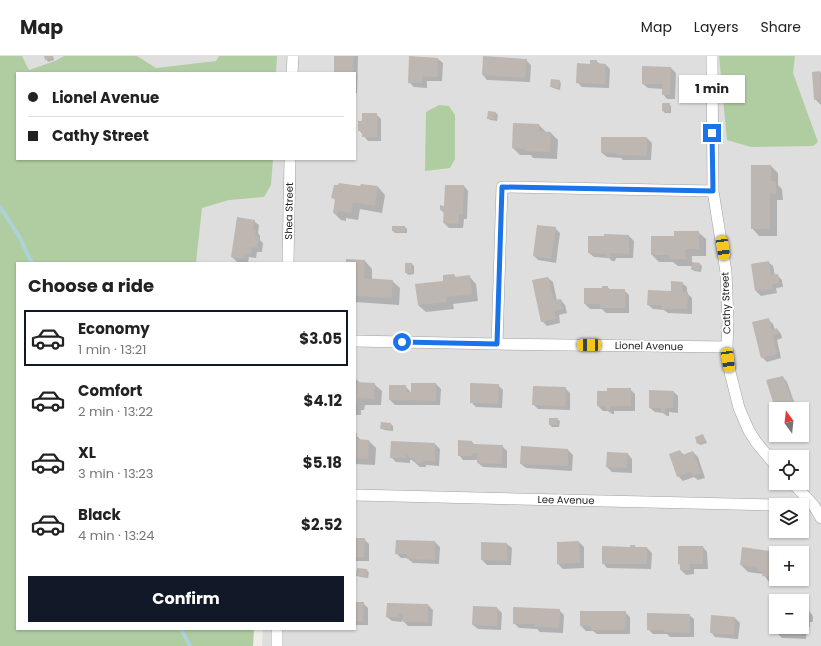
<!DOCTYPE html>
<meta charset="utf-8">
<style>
body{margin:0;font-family:Poppins,sans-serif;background:#f2f2f2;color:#222;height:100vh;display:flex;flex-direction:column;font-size:15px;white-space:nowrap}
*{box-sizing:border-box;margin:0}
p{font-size:13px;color:#767676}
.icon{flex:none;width:22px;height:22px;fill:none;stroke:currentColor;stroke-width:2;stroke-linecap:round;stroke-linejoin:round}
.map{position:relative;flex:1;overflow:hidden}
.drawer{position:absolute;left:16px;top:206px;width:340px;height:368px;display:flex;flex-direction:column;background:#fff;border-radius:0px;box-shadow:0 1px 3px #0004}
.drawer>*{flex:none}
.top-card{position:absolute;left:16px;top:16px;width:340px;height:88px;border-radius:0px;box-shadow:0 1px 3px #0004;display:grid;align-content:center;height:88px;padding:0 12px;background:#fff}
.needle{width:26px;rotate:345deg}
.fabs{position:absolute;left:769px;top:346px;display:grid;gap:8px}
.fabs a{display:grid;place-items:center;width:40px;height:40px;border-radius:0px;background:#fff;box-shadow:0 1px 3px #0004;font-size:20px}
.end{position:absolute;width:18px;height:18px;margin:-9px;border:5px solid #1a73e8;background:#fff;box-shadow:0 0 0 2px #fff}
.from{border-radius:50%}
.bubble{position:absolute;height:28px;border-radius:0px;background:#fff;box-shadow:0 1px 3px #0004;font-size:13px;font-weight:700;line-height:28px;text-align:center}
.car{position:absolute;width:12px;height:24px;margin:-12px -6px;border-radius:5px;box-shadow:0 0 3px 1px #0007;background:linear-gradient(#f5c518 24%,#345 0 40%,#f5c518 0 76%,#345 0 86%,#f5c518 0)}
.top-card b{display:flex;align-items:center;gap:14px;height:38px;font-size:15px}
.top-card b+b{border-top:1px solid #e0e0e0}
.top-card i{width:10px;height:10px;background:#222}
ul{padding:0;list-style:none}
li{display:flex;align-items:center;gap:12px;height:56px;margin:0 8px 6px;padding:0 4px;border:2px solid transparent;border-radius:0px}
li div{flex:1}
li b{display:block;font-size:15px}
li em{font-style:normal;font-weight:700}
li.active{border-color:#111827}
li>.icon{width:36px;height:36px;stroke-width:1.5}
h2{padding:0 12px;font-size:18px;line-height:48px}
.primary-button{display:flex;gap:8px;margin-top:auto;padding:8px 12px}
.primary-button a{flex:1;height:46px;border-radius:0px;background:#111827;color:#fff;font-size:16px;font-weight:700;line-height:46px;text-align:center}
header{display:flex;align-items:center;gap:24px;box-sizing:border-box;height:56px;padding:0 20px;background:#fff;border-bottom:1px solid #e0e0e0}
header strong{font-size:19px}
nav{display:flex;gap:22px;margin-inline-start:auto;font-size:14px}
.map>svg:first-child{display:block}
</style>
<header>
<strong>Map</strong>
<nav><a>Map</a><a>Layers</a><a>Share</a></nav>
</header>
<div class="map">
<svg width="821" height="590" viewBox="0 0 821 590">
<rect width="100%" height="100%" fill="#f0ede8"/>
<path fill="#dfdede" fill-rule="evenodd" d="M8,0H821V590H262L263,573H355V207H196L206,103H355V17H215L216,5L116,17H17ZM776,353H802V379H776ZM776,401H802V427H776ZM776,449H802V475H776ZM776,497H802V523H776ZM776,545H802V571H776Z"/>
<path fill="#b0cca1" d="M0,0H22L29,14L55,5L64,0H137L156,12L216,5L219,0H277L276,17H17V103H273L271,129L264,141L229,144L202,152L196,207H17V573H254L253,590H0Z
M719,0H795L793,17L818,86L813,90L751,91L727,84Z
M439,49L449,50L455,59V103L450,112L425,115L426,56Z"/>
<path fill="#add3da" d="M680,19H691V42H680Z"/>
<path fill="#0003" d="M45,0H53L54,4L48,6Z
M335,0H358L357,37H355V17H335Z
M438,3L443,7L442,25H427V32L414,31L409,26Z
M526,4L531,9L530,26L487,24L483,19Z
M596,5L600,8H605L610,13L609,32L582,31L577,26L591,9Z
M671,12L676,17L675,43H667L663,38V33L648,32L643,28Z
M820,16L821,17V49L815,43Z
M559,25L561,27L560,34L553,32L551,30Z
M669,48L671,50V57H665L663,55Z
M496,57L498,59L497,65L490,64L488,62Z
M376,58L381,63V85H368L359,74L363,66Z
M539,69L546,76L551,77L558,84L557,103L533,102L531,99H520L513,92Z
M647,82L652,87L651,104H623L621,102L607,101L602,97Z
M771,110L778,117V129L782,133L783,144H777V180H759L752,172Z
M464,130L468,135L467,163H464L463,172H449L444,167L445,158L441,154Z
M361,131H378L385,139L382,157L360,153L358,164L346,162V165L341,164L334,157L336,145L333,142Z
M254,165L259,169L258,177L260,180V184L263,187L262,196H257L256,202L249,201L248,207L237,206L232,201Z
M405,171L407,173V177H395L393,175Z
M555,172L560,177L556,207L538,204L534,200Z
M698,176L706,183V200H692V207L700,208L702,210L701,216L694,215L692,213L693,210H678L673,206H659L652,199L675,181Z
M605,179L629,180L634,185L633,202H616L615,205H612L609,202L594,201L589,197L605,181Z
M347,204L365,205L372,213V224L392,225L400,232L399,249L355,246V207H347Z
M768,206L773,210L775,220L777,219L782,224L783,231L776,232L777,237L761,240L756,235L752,208Z
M412,208L414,210V218L408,219L406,216Z
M454,219L457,222L469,220L476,228L478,245L453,248L454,253L426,256L418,249L444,226Z
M548,222L553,226L557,245L561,244L565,249L567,257L559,259L560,267L547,270L542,265Z
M682,227L687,231V237L692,242V258L668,257L664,254L653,253L648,249L672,236Z
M607,231L611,234H624L629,239V257H606L602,253H590L585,248Z
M768,263L773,268L775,274L777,273L781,278L782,282L777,284L781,302L767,306L762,301Z
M783,321L787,326L793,343L798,353H777Z
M355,322L360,327L374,328L382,335L381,349H365L364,354H361V359H355Z
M436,328L441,333L440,349H395L390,344L405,330L410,335V337Z
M498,329L503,334L502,352L476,351L471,346Z
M565,332L570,337V354L538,353L533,348Z
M630,333L635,338V355H614V358H612L608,355H603L598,350Z
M673,335L678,340V357L669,356V360H667L663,357L655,356L650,352Z
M557,363L560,365L559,371H552L550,369Z
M391,368L393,370V375L384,374L381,372Z
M355,378L362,385H369L376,392L375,409L355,408Z
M703,379L707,387L700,389L698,387Z
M472,386L475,389L502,390L507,395V412L483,411L478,407V404H463L459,399Z
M435,388L440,393L439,410L426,409V411H420L412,404H410V407L396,406L391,401Z
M568,394L573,399L572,415L526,412L521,408Z
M680,395L684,399L693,396L698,401L705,422L698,424L694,421L683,425L678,420Z
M628,398L632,403V417L612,416L607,411Z
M355,483H364L369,488V505H355Z
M435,486L440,491L439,508L413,507L407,502H401L396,497Z
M579,486L584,491V512L563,513L558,508Z
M507,488L512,492L511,509H487L482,504Z
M635,490L637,492H647L652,497L651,513L607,512L603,507Z
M703,491L707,496L708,513H694V518L686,519L681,514V510L679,508Z
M776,497V523H779L778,528L770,527L763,518L748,516L741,509Z
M367,514L369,517L368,522L360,521L357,519Z
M355,547H363L368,552V569H355Z
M388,548L428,549L433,554L432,570H408L402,564V566L392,565L387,561Z
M474,551L497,552L502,557L501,574L478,573L473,569Z
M559,554L564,559L563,577L540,576L537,573L519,572L514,567Z
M809,555L813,560V566H810V571H807L806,583L782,582L777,577V571H802V562Z
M625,556L630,561V578H597L593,575H586L581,570Z
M689,559L694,563V581H670L667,578H653L648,573Z
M735,562L740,567L738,583L715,581L711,576Z"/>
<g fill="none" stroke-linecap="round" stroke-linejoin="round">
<path stroke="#add3da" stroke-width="4" d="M0,151L19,180L32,207
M181,573L190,590"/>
</g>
<path fill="#beb6b1" d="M44,0H52L53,2L45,4Z
M334,0H354L353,17H334Z
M409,0L438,2L437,21L422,20V27H408Z
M483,0L527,3L525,22L482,19Z
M590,4H597V7L606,8L605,28L576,27L577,7L590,8Z
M642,10L671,11L670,39H662V28H642Z
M820,15L821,43L814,44L812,16Z
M551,23L560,24L558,32L550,31Z
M662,47H670L669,56L662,55Z
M488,55L496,56L495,63H487Z
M362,57H377V81H362V75H358V65H362Z
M513,67L539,68V75L551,76L550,96L525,95V93L512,92Z
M601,81H647V100L617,99V97H601Z
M751,109H771V125H776V138L770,137V173H751Z
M339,127L360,130L361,128L378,130L375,150L353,146L351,157L339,155L338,158L333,157L335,143L331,142L334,129H338Z
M445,129H464L463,158H459V168L443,167L444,154H440V149L444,150Z
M237,161L255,164L253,174H256L255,181H259L257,192L252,191L251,198L245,197L244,203L231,201Z
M537,169L556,171L551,203L533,200Z
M392,170H405V176L392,175Z
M674,175H699V193H685L686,203H669V199H651V180H674Z
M604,178L629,179V198L611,197V201H606L607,198L588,197V180H604Z
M346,203L365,204L364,222L393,224L392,242L355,240V207H346Z
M769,205L771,219L778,218L779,227L772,228L773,233L755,235L751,208Z
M692,206L700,207L699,214H691Z
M405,207H412V217H405Z
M454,218L455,221L470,219L472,238L446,241L447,246L418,249L415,228L443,225V219Z
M548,221L554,244L561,243L563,253L554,255L556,263L541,266L532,224Z
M671,225L683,226L682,236H688L687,253H662V249H647L648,234L671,235Z
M602,230H608V233H625V252H600V248H584V232H602Z
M769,262L772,274L777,272L778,278L773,279L777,298L761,302L752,266Z
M783,320L789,337L797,353H776L774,349L766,324Z
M355,326L375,327L374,343L358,342L357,347H355Z
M411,327H436V345L389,344V329H406V336H411Z
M470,327L499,328L498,348L470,347Z
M533,330L566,331L565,350L532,349Z
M607,332H631V350H610V354H606V350H597V335H607Z
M649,334L674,335L673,352H665V356H661V352H649Z
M549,362H558L557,369H549Z
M381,366L391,367V373H380Z
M355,377H357L356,383L369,384L368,403L355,402Z
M703,378L706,385L697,388L695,381Z
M458,384L472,385V388L503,389L502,408L477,407V397H472V400H458Z
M391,385L435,387V405H422V407H415V403L409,402V399H406V402H390Z
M521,390L568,393V410L520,408Z
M680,394L682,399L693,395L701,417L692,420L691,416L677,421L669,398Z
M607,396L628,397L627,412L606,411Z
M355,482H365L364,501H355Z
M396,484L435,485V504L407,503V498H395Z
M579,485L580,507L557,508V486Z
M481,486L507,487V505L481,504Z
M630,489H635V491H647V508H602V490L630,491Z
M678,490H703V508H690V514H680V508H678Z
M742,491L776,496V512L772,511L771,521L762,520L763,516L758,515V512L740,509Z
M357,512L367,513V521L356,520Z
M355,546H364L363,565H355Z
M387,547L428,548V566H403V557H398V561H386Z
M473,550L497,551V570L472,569Z
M513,551L560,553L559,572L535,571V568H513Z
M802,554H809V562H806V567L802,566Z
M580,555H626L625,574H591V570H580Z
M647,557L690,558V577L664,576V574H647Z
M711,559L735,561L734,579L710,577Z
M776,571H802V579L776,577Z"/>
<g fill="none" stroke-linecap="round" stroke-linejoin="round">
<g stroke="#a2a2a2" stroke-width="12">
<path id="street" d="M712,0L713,135L726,216L728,265L727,291L730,316L739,352L749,375L756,386L776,410
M292,17L293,0
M288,207L290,103
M355,285L497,288L727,291
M497,288L502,131L713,135
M793,427L814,450L821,462
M355,439L776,449
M277,590V573"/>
</g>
<use href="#street" stroke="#fff" stroke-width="11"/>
</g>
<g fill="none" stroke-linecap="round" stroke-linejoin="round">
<path stroke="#1a73e8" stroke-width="5" d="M402,286L497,288L502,131L713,135L712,77"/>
</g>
<g text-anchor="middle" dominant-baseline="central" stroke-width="3.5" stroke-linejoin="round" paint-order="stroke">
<g font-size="10" fill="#212121" stroke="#fff">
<text transform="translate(289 155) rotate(-89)">Shea Street</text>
<text transform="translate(726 247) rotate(-92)">Cathy Street</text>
<text transform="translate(649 290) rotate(1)">Lionel Avenue</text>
<text transform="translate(566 444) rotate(1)">Lee Avenue</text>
</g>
</g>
</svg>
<div class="fabs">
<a><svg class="needle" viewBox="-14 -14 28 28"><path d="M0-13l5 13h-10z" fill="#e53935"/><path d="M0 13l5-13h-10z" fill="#767676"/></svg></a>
<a><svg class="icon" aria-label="locate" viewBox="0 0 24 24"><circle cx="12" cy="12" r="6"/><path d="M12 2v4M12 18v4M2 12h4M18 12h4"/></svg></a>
<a><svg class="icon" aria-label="layers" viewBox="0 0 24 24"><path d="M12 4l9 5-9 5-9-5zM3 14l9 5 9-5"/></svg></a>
<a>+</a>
<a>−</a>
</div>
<i class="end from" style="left:402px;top:286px"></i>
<i class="end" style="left:712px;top:77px"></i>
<div class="bubble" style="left:679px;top:19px;width:66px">1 min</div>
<i class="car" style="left:723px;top:192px;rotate:172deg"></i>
<i class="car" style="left:589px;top:289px;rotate:271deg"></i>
<i class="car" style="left:728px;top:304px;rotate:172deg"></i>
<div class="top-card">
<b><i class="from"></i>Lionel Avenue</b>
<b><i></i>Cathy Street</b>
</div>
<section class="drawer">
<h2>Choose a ride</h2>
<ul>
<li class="active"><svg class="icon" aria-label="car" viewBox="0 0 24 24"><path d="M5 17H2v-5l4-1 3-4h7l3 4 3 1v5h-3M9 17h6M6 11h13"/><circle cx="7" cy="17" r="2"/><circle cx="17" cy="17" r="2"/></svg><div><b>Economy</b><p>1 min · 13:21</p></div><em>$3.05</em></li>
<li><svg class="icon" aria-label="car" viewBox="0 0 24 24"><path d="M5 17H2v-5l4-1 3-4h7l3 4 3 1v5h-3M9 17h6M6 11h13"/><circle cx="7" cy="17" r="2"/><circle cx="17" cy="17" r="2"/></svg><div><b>Comfort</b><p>2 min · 13:22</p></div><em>$4.12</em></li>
<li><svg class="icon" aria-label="car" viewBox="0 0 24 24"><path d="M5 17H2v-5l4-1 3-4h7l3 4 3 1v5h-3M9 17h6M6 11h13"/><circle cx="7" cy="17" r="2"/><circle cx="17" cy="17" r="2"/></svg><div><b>XL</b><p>3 min · 13:23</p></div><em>$5.18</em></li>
<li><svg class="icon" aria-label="car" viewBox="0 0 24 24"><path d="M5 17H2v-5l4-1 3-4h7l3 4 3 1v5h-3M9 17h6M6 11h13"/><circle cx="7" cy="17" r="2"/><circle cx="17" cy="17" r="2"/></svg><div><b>Black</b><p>4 min · 13:24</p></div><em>$2.52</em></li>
</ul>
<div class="primary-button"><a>Confirm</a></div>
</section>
</div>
